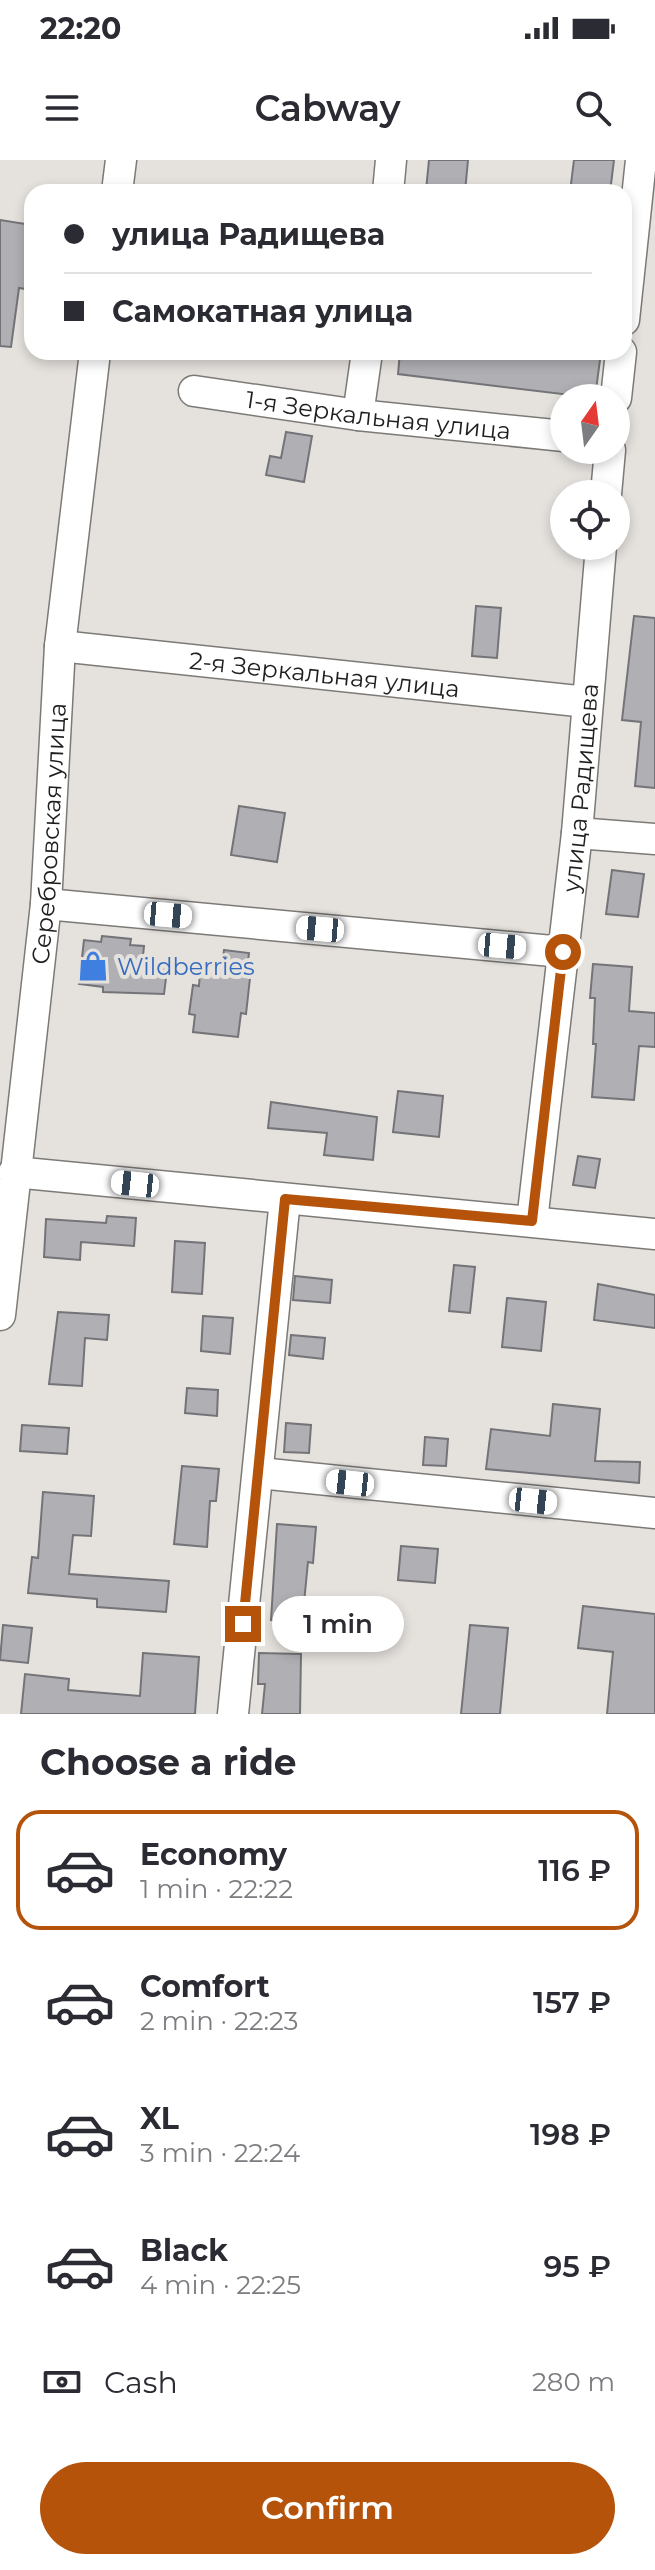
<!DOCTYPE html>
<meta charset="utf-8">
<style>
body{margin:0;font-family:Montserrat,sans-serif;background:#f7f7f7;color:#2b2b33;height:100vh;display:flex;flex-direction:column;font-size:30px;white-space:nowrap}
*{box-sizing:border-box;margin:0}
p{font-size:26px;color:#7c7c81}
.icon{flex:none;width:44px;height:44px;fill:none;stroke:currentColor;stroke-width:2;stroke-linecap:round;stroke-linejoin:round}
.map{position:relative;height:1554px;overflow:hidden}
.sheet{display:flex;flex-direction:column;background:#fff;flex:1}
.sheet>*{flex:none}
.banner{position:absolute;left:24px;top:24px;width:608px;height:176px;border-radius:24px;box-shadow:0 4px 12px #0003;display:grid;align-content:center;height:176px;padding:0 40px;background:#fff}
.needle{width:52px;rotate:14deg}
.fabs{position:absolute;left:550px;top:224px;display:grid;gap:16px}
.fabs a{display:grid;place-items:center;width:80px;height:80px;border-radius:50%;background:#fff;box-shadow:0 4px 12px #0003;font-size:40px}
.end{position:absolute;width:36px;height:36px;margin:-18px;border:10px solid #b45309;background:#fff;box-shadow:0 0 0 4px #fff}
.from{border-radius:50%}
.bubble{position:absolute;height:56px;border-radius:28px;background:#fff;box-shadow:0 4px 12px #0003;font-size:26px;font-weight:600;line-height:56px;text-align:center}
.car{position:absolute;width:24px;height:48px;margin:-24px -12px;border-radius:10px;box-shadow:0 0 6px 2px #0007;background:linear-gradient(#fff 24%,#345 0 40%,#fff 0 76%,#345 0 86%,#fff 0)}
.banner b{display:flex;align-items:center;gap:28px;height:76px;font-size:30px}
.banner b+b{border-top:2px solid #e1e1e2}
.banner i{width:20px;height:20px;background:#2b2b33}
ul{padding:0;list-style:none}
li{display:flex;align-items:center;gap:24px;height:120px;margin:0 16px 12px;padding:0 24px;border:4px solid transparent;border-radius:24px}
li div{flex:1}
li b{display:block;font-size:30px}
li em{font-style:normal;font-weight:600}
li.on{border-color:#b45309}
li>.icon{width:72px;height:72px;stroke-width:1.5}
h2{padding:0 40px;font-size:36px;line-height:96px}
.pay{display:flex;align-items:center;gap:20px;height:88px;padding:0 40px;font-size:30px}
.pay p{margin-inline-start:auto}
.button{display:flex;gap:16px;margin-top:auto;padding:16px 40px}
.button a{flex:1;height:92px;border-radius:48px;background:#b45309;color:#fff;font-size:32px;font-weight:600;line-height:92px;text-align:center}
.status{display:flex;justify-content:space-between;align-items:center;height:56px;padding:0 40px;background:#fff;direction:ltr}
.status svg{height:22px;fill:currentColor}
header{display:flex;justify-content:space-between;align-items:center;height:104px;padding:0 40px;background:#fff;font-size:36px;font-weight:600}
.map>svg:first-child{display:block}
</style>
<div class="status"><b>22:20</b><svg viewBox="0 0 49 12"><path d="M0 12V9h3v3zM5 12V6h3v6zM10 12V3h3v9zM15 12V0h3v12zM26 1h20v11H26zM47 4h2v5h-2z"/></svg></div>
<header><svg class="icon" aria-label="menu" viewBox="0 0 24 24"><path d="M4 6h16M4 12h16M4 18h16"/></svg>Cabway<svg class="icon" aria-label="search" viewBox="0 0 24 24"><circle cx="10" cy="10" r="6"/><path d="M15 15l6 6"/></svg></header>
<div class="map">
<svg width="655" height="1554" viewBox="0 0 655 1554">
<rect width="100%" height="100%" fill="#e5e2de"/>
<path fill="#afafb4" stroke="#747478" stroke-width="2" d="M429,0H468L465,32L426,30Z
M574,0H614L610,32H570Z
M0,60L32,65V130L19,128L11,187L0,186Z
M400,192H601L595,238L398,214Z
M286,272L312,276L304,322L266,315L270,296L281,298Z
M476,446L501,448L497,498L472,496Z
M634,456L655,458V628L635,626L641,562L622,560Z
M239,646L285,653L277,702L231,695Z
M612,710L644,714L638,757L606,754Z
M102,776L131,779L130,785L144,786L142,807L167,810L164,834L103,832V827L79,824L84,780L101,782Z
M224,790L249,793L246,818H250L246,854L241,853L238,877L193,872L195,855L189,854L193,825L199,826L200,812L221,814Z
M593,804L632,807L629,851L655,853V887L639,886L634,940L592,937L596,884H593L595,838H590Z
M398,931L443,936L439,977L393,972Z
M271,942L377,957L373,1000L324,995L327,973L268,968Z
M578,996L600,999L595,1028L573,1025Z
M107,1056L136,1058L134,1086L81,1082L80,1100L44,1097L46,1059L106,1063Z
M175,1081L205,1083L202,1134L172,1132Z
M454,1105L475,1107L470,1153L449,1151Z
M295,1116L332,1120L330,1143L293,1140Z
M598,1124L655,1135V1168L594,1160Z
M507,1138L546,1142L541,1191L502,1187Z
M58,1152L109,1155L107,1180L85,1178L82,1226L49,1224Z
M203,1156L233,1158L230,1194L201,1191Z
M291,1175L325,1178L323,1199L289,1195Z
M187,1228L218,1230L217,1256L185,1253Z
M553,1244L600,1249L595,1301L640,1302L639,1323L486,1309L491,1269L550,1276Z
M286,1263L311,1265L309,1293L284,1292Z
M22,1265L69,1268L67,1294L20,1291Z
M425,1277L448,1279L446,1306L423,1305Z
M182,1306L219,1309L216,1341H210L207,1387L174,1384Z
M43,1332L94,1336L91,1376L73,1375L69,1414L169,1421L166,1452L97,1447V1439L28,1433L32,1397L38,1398Z
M277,1364L316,1367L313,1403L308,1402L302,1463L271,1460Z
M401,1386L438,1389L435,1423L398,1420Z
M583,1446L655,1454V1554H607L613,1492L578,1488Z
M3,1465L32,1468L28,1503L0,1500Z
M470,1465L508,1468L500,1554H461Z
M143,1493L199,1497L195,1554H21L25,1514L69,1519L68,1530L140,1536Z
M259,1493L301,1494L300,1554H262L265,1524H258Z"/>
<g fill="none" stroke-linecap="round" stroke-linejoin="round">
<g stroke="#7c7a76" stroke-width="33">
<g id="minor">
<path d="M117,32L121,0"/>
<path d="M388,32L391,0"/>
<path d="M624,160L641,0"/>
<path id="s1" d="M194,231L358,255L564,276"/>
<path d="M616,238L621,192"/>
<path d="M358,255L367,192"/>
<path d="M606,334L610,290"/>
<path id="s2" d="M60,486L587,542"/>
<path d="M577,673L655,679"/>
<path d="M46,744L563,792"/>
<path d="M14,1012L655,1074"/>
<path id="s3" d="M532,1061L577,673L601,386"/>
<path id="s4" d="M0,1155L46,744L60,486L95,192"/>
<path d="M259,1313L655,1353"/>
<path d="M233,1554L285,1039"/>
</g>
</g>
<use href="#minor" stroke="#fff" stroke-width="30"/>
</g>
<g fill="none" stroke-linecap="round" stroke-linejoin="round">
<path stroke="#b45309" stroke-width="10" d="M243,1464L285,1039L532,1061L563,792"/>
</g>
<defs>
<g id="shop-bare" transform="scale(2.4)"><path d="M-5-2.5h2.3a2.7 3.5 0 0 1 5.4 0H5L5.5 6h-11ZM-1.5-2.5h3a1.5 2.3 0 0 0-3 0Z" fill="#3f7fe0" stroke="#e5e2de" stroke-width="2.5" paint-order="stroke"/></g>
</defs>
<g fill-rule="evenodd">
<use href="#shop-bare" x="93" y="806"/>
</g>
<g text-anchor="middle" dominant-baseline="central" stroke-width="8" stroke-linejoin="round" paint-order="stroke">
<g font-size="24" fill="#1f1e1d" stroke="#e5e2de">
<text stroke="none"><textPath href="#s1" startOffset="186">1-я Зеркальная улица</textPath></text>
<text stroke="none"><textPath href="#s2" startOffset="266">2-я Зеркальная улица</textPath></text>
<text stroke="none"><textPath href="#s3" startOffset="436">улица Радищева</textPath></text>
<text stroke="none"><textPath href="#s4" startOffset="484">Серебровская улица</textPath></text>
</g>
<g font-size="24" fill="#366cbe" stroke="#e5e2de" text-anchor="start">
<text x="117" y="806">Wildberries</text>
</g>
</g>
</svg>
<div class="fabs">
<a><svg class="needle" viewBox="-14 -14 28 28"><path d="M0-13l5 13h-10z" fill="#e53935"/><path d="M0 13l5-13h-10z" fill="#7c7c81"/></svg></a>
<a><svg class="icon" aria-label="locate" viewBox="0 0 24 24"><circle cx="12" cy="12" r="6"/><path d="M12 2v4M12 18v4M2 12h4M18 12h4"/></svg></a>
</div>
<i class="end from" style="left:563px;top:792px"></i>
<i class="end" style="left:243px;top:1464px"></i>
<div class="bubble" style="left:272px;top:1436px;width:132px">1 min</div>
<i class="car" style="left:168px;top:755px;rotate:95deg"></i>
<i class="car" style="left:320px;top:769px;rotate:275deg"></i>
<i class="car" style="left:502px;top:786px;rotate:95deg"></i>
<i class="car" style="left:135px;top:1024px;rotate:276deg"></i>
<i class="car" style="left:350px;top:1323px;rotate:276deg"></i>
<i class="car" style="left:533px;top:1341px;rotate:96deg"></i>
<div class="banner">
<b><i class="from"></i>улица Радищева</b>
<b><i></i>Самокатная улица</b>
</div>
</div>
<section class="sheet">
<h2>Choose a ride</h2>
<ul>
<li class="on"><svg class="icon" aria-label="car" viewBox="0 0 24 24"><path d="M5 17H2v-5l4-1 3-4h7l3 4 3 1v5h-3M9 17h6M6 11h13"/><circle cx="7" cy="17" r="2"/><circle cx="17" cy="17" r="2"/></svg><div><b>Economy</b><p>1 min · 22:22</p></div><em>116 ₽</em></li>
<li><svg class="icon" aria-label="car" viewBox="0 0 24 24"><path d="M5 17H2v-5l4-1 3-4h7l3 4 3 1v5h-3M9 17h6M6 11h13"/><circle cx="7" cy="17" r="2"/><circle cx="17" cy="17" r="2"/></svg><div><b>Comfort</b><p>2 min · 22:23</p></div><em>157 ₽</em></li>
<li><svg class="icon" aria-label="car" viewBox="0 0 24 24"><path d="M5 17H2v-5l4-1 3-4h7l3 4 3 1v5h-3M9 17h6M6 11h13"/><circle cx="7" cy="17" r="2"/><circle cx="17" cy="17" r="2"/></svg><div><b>XL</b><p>3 min · 22:24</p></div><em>198 ₽</em></li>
<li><svg class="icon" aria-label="car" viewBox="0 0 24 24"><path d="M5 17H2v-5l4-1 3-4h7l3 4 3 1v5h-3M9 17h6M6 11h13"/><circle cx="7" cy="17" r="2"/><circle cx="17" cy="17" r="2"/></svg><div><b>Black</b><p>4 min · 22:25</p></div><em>95 ₽</em></li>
</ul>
<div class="pay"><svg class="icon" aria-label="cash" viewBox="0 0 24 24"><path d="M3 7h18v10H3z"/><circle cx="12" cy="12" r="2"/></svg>Cash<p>280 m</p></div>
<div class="button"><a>Confirm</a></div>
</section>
